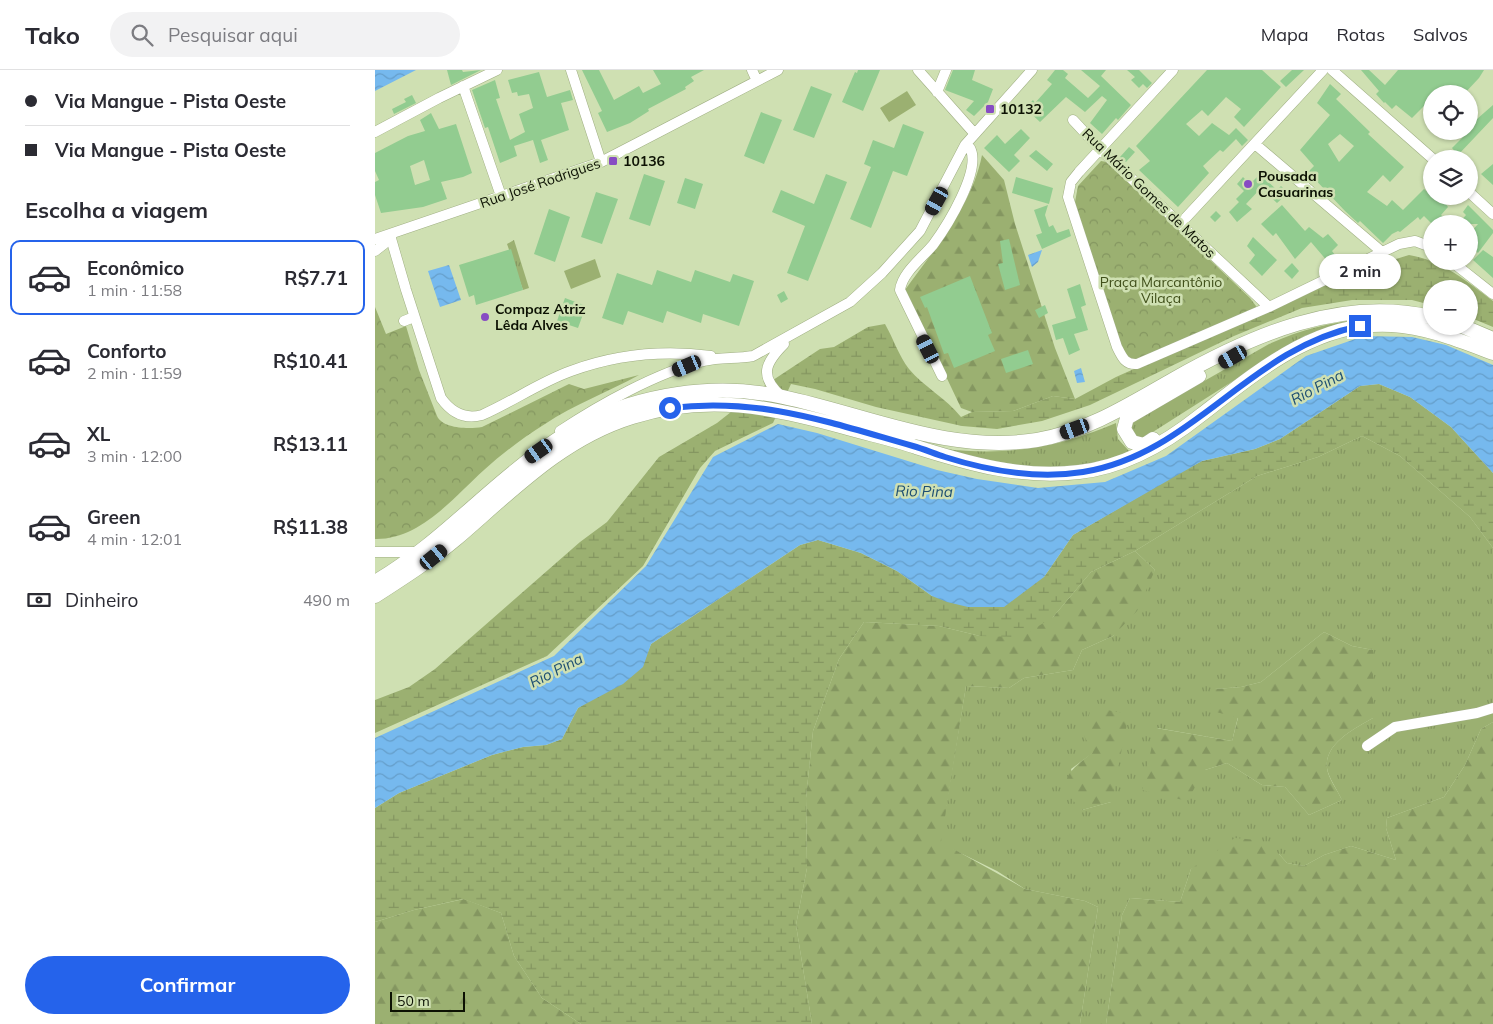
<!DOCTYPE html>
<html lang="pt">
<meta charset="utf-8">
<style>
body{margin:0;font-family:Mulish,sans-serif;background:#f2f2f3;color:#2b2b33;height:100vh;display:flex;flex-direction:column;font-size:19px;white-space:nowrap}
*{box-sizing:border-box;margin:0}
p{font-size:16px;color:#7c7c81}
.icon{flex:none;width:28px;height:28px;fill:none;stroke:currentColor;stroke-width:2;stroke-linecap:round;stroke-linejoin:round}
.map{position:relative;flex:1;overflow:hidden}
.panel{display:flex;flex-direction:column;background:#fff;width:375px}
.panel>*{flex:none}
.guide{display:grid;align-content:center;height:110px;padding:0 25px;background:#fff}
.buttons{position:absolute;left:1048px;top:15px;display:grid;gap:10px}
.buttons a{display:grid;place-items:center;width:55px;height:55px;border-radius:50%;background:#fff;box-shadow:0 1px 4px #0004;font-size:25px}
.scale{position:absolute;left:15px;bottom:12px;width:75px;box-sizing:border-box;padding-left:5px;border:2px solid #0c1103;border-top:0;font-size:14px;line-height:18px;white-space:nowrap;color:#0c1103;-webkit-text-stroke:4px #cfe0b2;paint-order:stroke}
.end{position:absolute;width:22px;height:22px;margin:-11px;border:6px solid #2563eb;background:#fff;box-shadow:0 0 0 2px #fff}
.from{border-radius:50%}
.bubble{position:absolute;height:35px;border-radius:18px;background:#fff;box-shadow:0 1px 4px #0004;font-size:16px;font-weight:700;line-height:35px;text-align:center}
.car{position:absolute;width:15px;height:30px;margin:-15px -8px;border-radius:6px;box-shadow:0 0 4px 1px #0007;background:linear-gradient(#222 24%,#8ab4d8 0 40%,#222 0 76%,#8ab4d8 0 86%,#222 0)}
.guide b{display:flex;align-items:center;gap:18px;height:48px;font-size:19px}
.guide b+b{border-top:1px solid #e1e1e2}
.guide i{width:12px;height:12px;background:#2b2b33}
ul{padding:0;list-style:none}
li{display:flex;align-items:center;gap:15px;height:75px;margin:0 10px 8px;padding:0 15px;border:2px solid transparent;border-radius:10px}
li div{flex:1}
li b{display:block;font-size:19px}
li em{font-style:normal;font-weight:700}
li.active{border-color:#2563eb}
li>.icon{width:45px;height:45px;stroke-width:1.5}
h2{padding:0 25px;font-size:22px;line-height:60px}
.pay{display:flex;align-items:center;gap:12px;height:55px;padding:0 25px;font-size:19px}
.pay p{margin-inline-start:auto}
.primary-button{display:flex;gap:10px;margin-top:auto;padding:10px 25px}
.primary-button a{flex:1;height:58px;border-radius:30px;background:#2563eb;color:#fff;font-size:20px;font-weight:700;line-height:58px;text-align:center}
header{display:flex;align-items:center;gap:30px;box-sizing:border-box;height:70px;padding:0 25px;background:#fff;border-bottom:1px solid #e1e1e2}
header strong{font-size:24px}
nav{display:flex;gap:28px;margin-inline-start:auto;font-size:18px}
.search{width:350px;height:45px;background:#f2f2f3;display:flex;align-items:center;gap:12px;box-sizing:border-box;padding:0 18px;border-radius:28px;color:#7c7c81;font-size:19px}
main{display:flex;flex:1;min-height:0}
.map>svg:first-child{display:block}
</style>
<header>
<strong>Tako</strong>
<div class="search"><svg class="icon" aria-label="search" viewBox="0 0 24 24"><circle cx="10" cy="10" r="6"/><path d="M15 15l6 6"/></svg>Pesquisar aqui</div>
<nav><a>Mapa</a><a>Rotas</a><a>Salvos</a></nav>
</header>
<main>
<section class="panel">
<div class="guide">
<b><i class="from"></i>Via Mangue - Pista Oeste</b>
<b><i></i>Via Mangue - Pista Oeste</b>
</div>
<h2>Escolha a viagem</h2>
<ul>
<li class="active"><svg class="icon" aria-label="car" viewBox="0 0 24 24"><path d="M5 17H2v-5l4-1 3-4h7l3 4 3 1v5h-3M9 17h6M6 11h13"/><circle cx="7" cy="17" r="2"/><circle cx="17" cy="17" r="2"/></svg><div><b>Econômico</b><p>1 min · 11:58</p></div><em>R$7.71</em></li>
<li><svg class="icon" aria-label="car" viewBox="0 0 24 24"><path d="M5 17H2v-5l4-1 3-4h7l3 4 3 1v5h-3M9 17h6M6 11h13"/><circle cx="7" cy="17" r="2"/><circle cx="17" cy="17" r="2"/></svg><div><b>Conforto</b><p>2 min · 11:59</p></div><em>R$10.41</em></li>
<li><svg class="icon" aria-label="car" viewBox="0 0 24 24"><path d="M5 17H2v-5l4-1 3-4h7l3 4 3 1v5h-3M9 17h6M6 11h13"/><circle cx="7" cy="17" r="2"/><circle cx="17" cy="17" r="2"/></svg><div><b>XL</b><p>3 min · 12:00</p></div><em>R$13.11</em></li>
<li><svg class="icon" aria-label="car" viewBox="0 0 24 24"><path d="M5 17H2v-5l4-1 3-4h7l3 4 3 1v5h-3M9 17h6M6 11h13"/><circle cx="7" cy="17" r="2"/><circle cx="17" cy="17" r="2"/></svg><div><b>Green</b><p>4 min · 12:01</p></div><em>R$11.38</em></li>
</ul>
<div class="pay"><svg class="icon" aria-label="cash" viewBox="0 0 24 24"><path d="M3 7h18v10H3z"/><circle cx="12" cy="12" r="2"/></svg>Dinheiro<p>490 m</p></div>
<div class="primary-button"><a>Confirmar</a></div>
</section>
<div class="map">
<svg width="1118" height="954" viewBox="0 0 1118 954">
<defs>
<pattern id="grass-tufts" width="24" height="20" patternUnits="userSpaceOnUse" patternTransform="scale(1.25)"><rect width="24" height="20" fill="#9bb071"/><path d="M3 7l-1-3M5 7V3M7 7l1-3M15 17l-1-3M17 17v-4M19 17l1-3" fill="none" stroke="#849660"/></pattern>
<pattern id="forest-firs" width="22" height="20" patternUnits="userSpaceOnUse" patternTransform="scale(1.25)"><rect width="22" height="20" fill="#9bb071"/><path d="M5 1l3.5 6h-7zM16 11l3.5 6h-7z" fill="#849660"/></pattern>
<pattern id="wetland-marsh" width="20" height="14" patternUnits="userSpaceOnUse" patternTransform="scale(1.25)"><rect width="20" height="14" fill="#9bb071"/><path d="M1 5h8M5 5V1M11 12h8M15 12V8" fill="none" stroke="#849660"/></pattern>
<pattern id="park-crowns" width="20" height="18" patternUnits="userSpaceOnUse" patternTransform="scale(1.25)"><rect width="20" height="18" fill="#9bb071"/><path d="M2 6a3 3 0 1 1 6 0M12 15a3 3 0 1 1 6 0" fill="none" stroke="#849660"/></pattern>
<pattern id="water-waves" width="16" height="10" patternUnits="userSpaceOnUse" patternTransform="scale(1.25)"><rect width="16" height="10" fill="#76b9ee"/><path d="M0 5q4-4 8 0t8 0" fill="none" stroke="#659eca"/></pattern>
</defs>
<rect width="100%" height="100%" fill="#cfe0b2"/>
<path fill="url(#grass-tufts)" fill-rule="evenodd" d="M139,170L154,218L148,220L132,174Z
M990,249H1010L969,252L929,266L770,367H762L757,360V354L761,350L894,274C925,260 956,252 990,249Z
M741,353L743,369L755,382C689,406 635,397 569,379C633,386 683,378 741,353Z
M987,366L1025,386L1095,447L1118,478V652L1106,659L1090,695L1069,727L1012,748L1011,758L1021,790L976,776L949,785L929,796L912,793L904,784L816,799L805,832L755,828L747,845L731,954H705L723,837L710,831L650,819L622,801L565,773L591,616L634,618L649,608L698,600L707,580L738,566L780,500L760,481L882,406L943,387ZM949,562L977,576L998,580V648C981,658 949,673 952,698C953,707 963,721 967,730L934,745L910,717L887,715L852,693L830,700L782,658L857,671L863,647L840,619L866,617L886,612ZM719,682L736,732L707,740L696,699Z"/>
<path fill="url(#forest-firs)" d="M607,85L629,110L640,154L680,278L700,329L678,326L638,341L597,342L586,338L530,220C560,178 597,136 607,85Z
M760,481L780,500L762,541L738,566L707,580L698,600L649,608L634,618L591,616L566,772L650,819L710,831L723,837L705,954H437L421,855L432,798L431,728L438,661L464,589L489,552L564,556L605,566L678,547L716,502Z
M949,562L977,576L998,580V648C981,658 949,673 952,698C953,708 963,721 967,730L934,745L910,717L887,715L852,693L830,700L812,731L767,720L781,658L857,671L863,648L834,640L840,619L866,617L886,612Z
M716,637L754,644L736,732L707,740C678,712 693,702 718,682L709,666Z
M1118,652V954H731L747,845L755,828L805,832L816,799L860,768L882,770L904,784L912,793L929,796L949,785L976,776L1021,790L1011,758L1012,748L1069,727L1090,695L1106,659Z
M89,829L126,843L139,886L167,928L206,954H0V852L39,840Z"/>
<path fill="url(#wetland-marsh)" d="M1034,185C1067,190 1093,212 1118,231V257L1094,247V219H1056V235L1037,230H977L927,238L859,266L715,335L667,351L622,359L587,356L501,337L440,319L416,314L398,353L340,381L325,398L268,496L172,586L0,663V630L34,617L60,599L205,472L232,452L284,387L342,353L389,316L445,279L459,277L493,257L510,254C518,268 524,286 534,299C549,317 571,328 586,347L597,342L638,341L678,326L700,329L741,307L972,204Z
M1004,314L1035,327L1076,357L1118,403V478L1095,447L1025,386L987,366L943,387L882,406L760,481L716,502L678,547L646,567L605,566L564,556L489,552L464,589L438,661L431,728L432,798L421,855L437,954H206L167,928L139,886L126,843L88,829L39,840L0,852V738L24,723L117,685L148,677L171,675L187,669L203,638L267,597L276,574L425,475L443,470L486,483L522,501L557,526L669,507L698,465L811,399L827,391L880,379L905,369L985,316Z"/>
<path fill="url(#park-crowns)" d="M726,91L732,92L875,228L881,236L880,241L761,290L750,288L700,132L703,116Z
M0,237L11,264L31,256L44,300L62,346C68,359 94,359 107,357L194,314L209,319L264,305C233,322 200,334 170,354C149,367 128,383 109,400C79,427 45,470 0,469Z"/>
<path fill="#9bb071" d="M532,21L541,35L514,52L505,38Z
M220,189L226,207L196,219L189,201Z"/>
<path fill="url(#water-waves)" d="M0,0H41L0,21Z
M667,180L663,192L657,197L653,185Z
M74,195L86,230L65,237L53,201Z
M989,266L1037,267L1071,275L1118,295V403L1076,357L1035,327L1004,314L985,316L905,369L880,379L827,391L698,465L669,507L629,537H593L572,532L557,526L522,501L486,483L443,470L425,475L276,574L268,597L248,614L203,638L187,669L171,675L148,677L117,685L24,723L0,738V668L179,586L271,496L338,387L403,354L442,363L562,400L602,409L663,418L730,412L791,386L931,286Z
M706,298L710,312L702,313L699,301Z"/>
<path fill="#92cc90" fill-rule="evenodd" d="M72,0H87L88,2L106,0L76,15Z
M207,0H224L239,30L264,16L268,23L286,14L278,0H329L316,7L319,11L310,17L311,19L273,39L274,41L255,53L232,62L223,43L227,41Z
M483,0H505L488,41L467,32L480,2L482,3Z
M578,0H600L597,10L618,19L613,32L599,46L591,40L599,31L570,20Z
M680,0H688L693,4L690,8L713,28L725,16L706,0H731L726,6L756,35L743,50L741,48L727,64L715,53L732,30L727,26L710,42L691,27L665,52L650,38L658,30L660,33L677,14L672,10Z
M752,0H764L777,13L772,18L768,14L764,18L756,10L760,7Z
M832,0H887L906,17L869,57L859,47L866,39L851,27L833,46L827,40L811,54L824,66L837,53L854,65L861,58L873,70L867,76L861,69L848,82L845,80L828,96L834,103L803,137L764,100L775,91L761,76Z
M917,0H929L911,17L905,11Z
M986,0H994L1010,15L1023,0H1109L1104,8L1089,24H1056V29L1037,48L1021,35L1017,39L1010,32L1009,33L1001,24L1004,21Z
M164,2L172,27L195,20L198,30L186,33L194,60L166,70L173,90L165,93L158,70L139,76L142,86L125,93L113,57L110,58L97,20L120,10L125,28L121,29L135,70L150,62L144,44L158,38L154,24L143,26L142,22L137,23L133,10Z
M955,14L966,24L961,29L995,62L993,64L1029,97L1015,112L1008,105L992,122L1012,136L1017,130L1028,140L1049,119L1064,132L1067,129L1073,137L1066,145L1076,154H1057L1049,146L1045,150L1043,147L1025,162L1023,161L1017,164L1008,173L985,151L983,153L970,141L933,102L939,96L925,80L955,45L942,33ZM965,64L979,76L964,92L953,74Z
M436,16L457,24L439,68L418,60Z
M37,25L41,33L19,44L17,39L31,32L29,29Z
M1118,35V48L1083,85L1077,78L1096,59L1094,56Z
M386,42L407,50L389,94L369,86Z
M56,43L64,59L81,54L97,103L88,107L66,112L72,129L48,137L6,143L0,125V112L4,110L0,101V83L33,66L50,61L45,50ZM49,90L55,110L40,115L35,96Z
M528,54L549,62L532,106L518,101L496,158L475,149L496,97L489,94L498,70L519,78Z
M646,59L655,68L639,85L645,91L634,102L609,78L622,65L630,74Z
M754,77L760,82L751,92L745,87Z
M661,80L678,94L672,101L654,86Z
M1118,94V115L1106,104Z
M269,104L290,111L275,156L254,149Z
M451,104L472,112L433,211L412,203L430,156L397,142L406,120L439,134Z
M885,104L902,120L906,116L913,123L902,133L886,118L871,134L877,139L862,152L854,142L864,132L861,129L869,121L862,114L868,107L875,114Z
M641,107L678,118L674,134L637,123Z
M310,108L328,114L320,139L302,133Z
M221,122L243,129L227,174L206,167Z
M673,135L670,145L674,157L678,155L682,163L694,159L696,166L667,179L661,165L667,163L659,140Z
M907,135L930,161L934,157L948,168L953,164L963,175L957,181L960,185L953,192L936,172L920,189L901,163L898,166L886,154Z
M1093,135L1118,160V163L1103,183L1094,175V164L1103,154H1083L1091,145L1088,142Z
M174,139L195,147L180,192L159,184Z
M841,141L846,146L840,152L835,147Z
M878,167L902,190L887,206L874,193L880,185L872,176Z
M634,169L645,215L630,220L623,194L628,193L625,171Z
M136,179L148,220L101,235L99,225L94,227L84,195Z
M1108,180L1118,187V208L1098,190Z
M917,193L924,201L917,209L909,201Z
M282,200L316,212L320,200L355,212L358,204L379,211L364,256L328,244L326,253L292,241L288,253L253,241L248,255L227,248L242,203L277,215Z
M595,206L617,263L613,265L620,281L579,298L573,283L569,284L552,237L550,238L545,227Z
M705,214L711,235L706,237L713,260L699,264L705,280L694,285L688,268L681,270L677,255L701,248L692,219Z
M409,221L413,229L406,233L402,225Z
M190,228L211,236L203,258L182,251Z
M670,235L673,243L664,248L660,240Z
M653,280L658,294L631,303L626,289Z"/>
<g fill="none" stroke-linecap="round" stroke-linejoin="round">
<g stroke="#9fae82" stroke-width="11">
<path id="minor" d="M196,0L226,92
M377,0L382,11
M543,0L599,63
M798,0L704,102L696,112L693,127L742,277C747,287 750,295 762,294L894,237L1024,174L1040,171L1056,177
M957,0L1058,89
M88,16L126,126
M562,22L571,0
M698,50L726,80L894,237
M0,62L64,28L122,0
M880,74L1007,182
M1094,122L1118,144
M805,154L948,0
M15,165L31,220L66,328C76,342 89,350 107,345C137,332 165,312 196,301C242,284 289,280 336,286
M0,169L226,92L403,0
M0,181L9,174L15,165
M1076,191L1118,224
M29,251L39,247
M567,306L525,220C527,203 547,188 558,175C572,156 607,100 595,78L590,75
M406,326C384,306 390,293 409,274
M185,361C224,335 283,302 329,291C345,287 361,289 378,286L475,232L507,203L545,161L590,75L657,0
M0,482H45
M992,676L1020,657L1102,643L1118,638"/>
</g>
<g stroke="#9fae82" stroke-width="15">
<path id="major" d="M1087,256L1118,269
M778,369L769,375L757,372L749,359L752,348L824,306
M0,512C92,458 149,368 254,335C304,320 357,316 408,327C493,345 574,384 662,370C713,361 755,334 799,309C877,265 966,226 1056,247
M0,526C28,508 56,490 81,469C136,422 186,369 257,347C333,323 396,337 469,357C493,364 518,369 541,377C595,394 647,409 704,402C750,397 791,373 826,345C882,302 942,250 1017,255C1052,257 1086,271 1118,283"/>
</g>
<use href="#minor" stroke="#fff" stroke-width="10"/>
<use href="#major" stroke="#fff" stroke-width="14"/>
</g>
<g fill="none" stroke-linecap="round" stroke-linejoin="round">
<path stroke="#2563eb" stroke-width="6" d="M295,338C385,327 453,352 538,376C549,379 560,384 570,387C614,401 663,409 708,402C819,384 874,278 985,256"/>
</g>
<g fill="#874cc3" stroke="#cfe0b2" stroke-width="2">
<rect x="610" y="34" width="10" height="10" rx="2.5"/>
<rect x="233" y="86" width="10" height="10" rx="2.5"/>
<circle cx="873" cy="114" r="5"/>
<circle cx="110" cy="247" r="5"/>
</g>
<g text-anchor="middle" dominant-baseline="central" stroke-width="5" stroke-linejoin="round" paint-order="stroke">
<g font-size="14" font-weight="bold" fill="#0c1103" stroke="#cfe0b2" text-anchor="start">
<text x="625" y="39">10132</text>
<text x="248" y="91">10136</text>
<text x="883" y="106">Pousada<tspan x="883" dy="16">Casuarinas</tspan></text>
<text x="120" y="239">Compaz Atriz<tspan x="120" dy="16">Lêda Alves</tspan></text>
</g>
<g font-size="14" fill="#0c1103" stroke="#cfe0b2">
<text transform="translate(165 113) rotate(-19)">Rua José Rodrigues</text>
<text transform="translate(774 123) rotate(44)">Rua Mário Gomes de Matos</text>
</g>
<g font-size="14" fill="#41501b" stroke="#cfe0b2">
<text x="786" y="212">Praça Marcantônio<tspan x="786" dy="16">Vilaça</tspan></text>
</g>
<g font-size="15" font-style="italic" fill="#1d4e72" stroke="#cfe0b2">
<text transform="translate(942 317) rotate(-28)">Rio Pina</text>
<text transform="translate(549 421) rotate(1)">Rio Pina</text>
<text transform="translate(181 600) rotate(-27)">Rio Pina</text>
</g>
</g>
</svg>
<div class="buttons">
<a><svg class="icon" aria-label="locate" viewBox="0 0 24 24"><circle cx="12" cy="12" r="6"/><path d="M12 2v4M12 18v4M2 12h4M18 12h4"/></svg></a>
<a><svg class="icon" aria-label="layers" viewBox="0 0 24 24"><path d="M12 4l9 5-9 5-9-5zM3 14l9 5 9-5"/></svg></a>
<a>+</a>
<a>−</a>
</div>
<div class="scale">50 m</div>
<i class="end from" style="left:295px;top:338px"></i>
<i class="end" style="left:985px;top:256px"></i>
<div class="bubble" style="left:944px;top:184px;width:82px">2 min</div>
<i class="car" style="left:562px;top:131px;rotate:209deg"></i>
<i class="car" style="left:553px;top:279px;rotate:333deg"></i>
<i class="car" style="left:858px;top:287px;rotate:240deg"></i>
<i class="car" style="left:312px;top:296px;rotate:247deg"></i>
<i class="car" style="left:700px;top:359px;rotate:250deg"></i>
<i class="car" style="left:164px;top:381px;rotate:235deg"></i>
<i class="car" style="left:59px;top:487px;rotate:51deg"></i>
</div>
</main>
